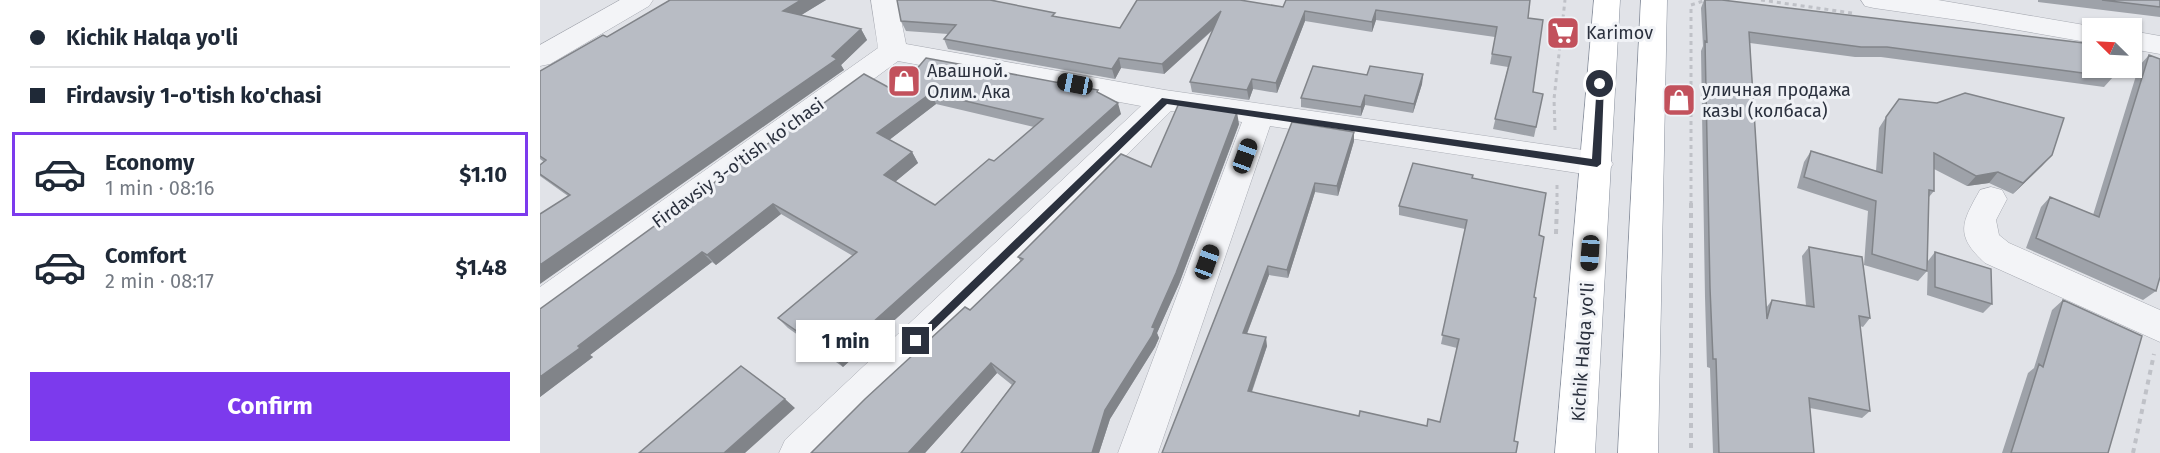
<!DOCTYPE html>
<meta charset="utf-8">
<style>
body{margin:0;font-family:"Fira Sans",sans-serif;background:#f2f2f3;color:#1f2937;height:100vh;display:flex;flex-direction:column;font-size:22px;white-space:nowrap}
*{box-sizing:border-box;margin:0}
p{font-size:20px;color:#747a83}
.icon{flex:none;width:33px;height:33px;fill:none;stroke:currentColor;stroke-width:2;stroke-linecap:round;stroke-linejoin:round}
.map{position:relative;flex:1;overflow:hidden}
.panel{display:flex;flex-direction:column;background:#fff;width:540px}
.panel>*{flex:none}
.guide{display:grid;align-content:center;height:132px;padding:0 30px;background:#fff}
.needle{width:39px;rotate:294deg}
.tools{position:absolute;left:1542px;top:18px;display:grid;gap:12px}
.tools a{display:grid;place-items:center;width:60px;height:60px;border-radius:0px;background:#fff;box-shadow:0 2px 4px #0004;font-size:30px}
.end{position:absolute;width:27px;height:27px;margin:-14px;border:8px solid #2b313e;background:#fff;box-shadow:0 0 0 3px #fff}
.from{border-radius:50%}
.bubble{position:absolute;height:42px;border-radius:0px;background:#fff;box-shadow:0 2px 4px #0004;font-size:20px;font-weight:700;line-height:42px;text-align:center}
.car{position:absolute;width:18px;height:36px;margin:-18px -9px;border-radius:8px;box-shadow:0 0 4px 2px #0007;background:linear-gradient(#222 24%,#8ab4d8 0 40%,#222 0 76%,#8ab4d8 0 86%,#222 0)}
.guide b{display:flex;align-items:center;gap:21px;height:57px;font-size:22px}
.guide b+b{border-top:2px solid #e0e1e3}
.guide i{width:15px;height:15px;background:#1f2937}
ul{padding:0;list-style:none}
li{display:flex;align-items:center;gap:18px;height:84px;margin:0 12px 9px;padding:0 18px;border:3px solid transparent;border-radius:0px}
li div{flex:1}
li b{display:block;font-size:22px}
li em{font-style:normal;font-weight:700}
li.current{border-color:#7c3aed}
li>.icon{width:54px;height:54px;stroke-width:1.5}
.button{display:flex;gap:12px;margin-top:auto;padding:12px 30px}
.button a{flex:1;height:69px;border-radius:0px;background:#7c3aed;color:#fff;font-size:24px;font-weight:700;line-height:69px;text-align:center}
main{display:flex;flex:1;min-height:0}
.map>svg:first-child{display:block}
</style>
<main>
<section class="panel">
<div class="guide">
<b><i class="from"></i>Kichik Halqa yo'li</b>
<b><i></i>Firdavsiy 1-o'tish ko'chasi</b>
</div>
<ul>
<li class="current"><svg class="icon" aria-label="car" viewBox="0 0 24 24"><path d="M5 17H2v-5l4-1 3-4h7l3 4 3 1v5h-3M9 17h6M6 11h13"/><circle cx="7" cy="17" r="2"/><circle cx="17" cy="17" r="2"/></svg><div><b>Economy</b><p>1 min · 08:16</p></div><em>$1.10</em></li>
<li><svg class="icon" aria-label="car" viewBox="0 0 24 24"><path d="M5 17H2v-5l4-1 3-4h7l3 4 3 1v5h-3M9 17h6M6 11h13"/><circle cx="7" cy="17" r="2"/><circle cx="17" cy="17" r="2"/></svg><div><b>Comfort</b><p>2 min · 08:17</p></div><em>$1.48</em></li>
</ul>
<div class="button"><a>Confirm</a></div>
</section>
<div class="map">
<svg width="1620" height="453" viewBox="0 0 1620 453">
<rect width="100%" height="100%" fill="#e1e3e8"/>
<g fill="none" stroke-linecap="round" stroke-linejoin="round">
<g stroke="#a7aab2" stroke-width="1">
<path id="minor" d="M80,0H113L109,6L10,64L0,66V45Z
M331,0H357L366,44L625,90L1057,152L1068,156L1073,164L1068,172L1057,176L730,126L618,453H578L702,122L631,111L286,453H239L245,440L601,106L358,61L12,317L0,321V287L338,48Z
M1321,0H1398L1562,28H1552V43L1432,22L1334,8L1325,6Z
M1592,31L1620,36V54L1592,49Z
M1451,187L1462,190L1467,199L1456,220L1459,235L1469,243L1620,310V342L1445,263C1414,235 1422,222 1440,190Z"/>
</g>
<g stroke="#89909d" stroke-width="1">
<path id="highway" d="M1054,0H1080L1055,453H1015Z
M1101,0H1127L1118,453H1078Z"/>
</g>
<path stroke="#bfc1c7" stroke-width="3" stroke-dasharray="4 4" stroke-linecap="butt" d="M1221,0L1312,13
M1015,130L1014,99L1025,0
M1017,205V184
M1151,205V5L1166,0"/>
<path stroke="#bfc1c7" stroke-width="4" stroke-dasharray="5 5" stroke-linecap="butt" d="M1151,203V453
M1016,234L1017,203
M1593,453L1614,354"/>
<use href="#minor" fill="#f3f4f7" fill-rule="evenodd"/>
<use href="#highway" fill="#fff" fill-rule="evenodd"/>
</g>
<path fill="#9ea2a9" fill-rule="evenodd" d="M130,0H286L261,15L321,29L327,40L301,65L304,70L28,196L0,176V165L4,162L0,159V71L67,37Z
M357,0H453L516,17L580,28L743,7L746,0L988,18L993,92L1003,94L994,137L953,129L968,67L950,64L955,37L836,20L832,32L765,21L737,93L713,89L709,100L652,92L650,82L673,30L624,74L581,68L575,79L408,49L404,39L408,34L366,31L361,21Z
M1164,0H1182L1573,77L1564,87L1341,57H1315L1210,43L1226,308L1232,300L1266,306L1262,256L1269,247L1330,318L1323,327L1320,326L1330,411L1322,418L1270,408L1274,453H1173L1170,368L1167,367L1165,297L1161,51L1163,46L1161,8Z
M1498,0H1620V17L1498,2Z
M1609,55L1616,291L1603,300L1486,248L1501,207L1510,197L1553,215L1599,66Z
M883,74L882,84L873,113L825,105L821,116L761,107V98L827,75Z
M357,92L559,94L581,114L303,367L248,328L238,318L313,256L241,214L176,265L172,262L50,355L53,357L0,397V309ZM396,104L494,127L454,161L395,205L355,182L378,163L372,152L349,140Z
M1346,117L1512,155L1473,194L1449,183L1427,186L1394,169V191L1389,197L1387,271L1378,281L1324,265L1328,211L1257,188L1264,162L1271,151L1336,171L1339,128Z
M752,122L814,141L798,196L775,192L748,278L729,275L707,334L727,346L712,392L819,416L887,426L900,422L917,348L901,344L925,229L859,215V206L932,178L999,235L994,297L974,441L622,453Z
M699,124L639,284L617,333L619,338L615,347L570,419L559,453H421L472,385L457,373L385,453H271L430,310L481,262L478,257L611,167Z
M1395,252L1452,304L1443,313L1387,295L1388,261Z
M1523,300L1568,453H1462L1488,373L1494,368L1512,310Z"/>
<path fill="#818489" d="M261,0H286L250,22L243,11Z
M836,10V20L832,32V22Z
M681,11L682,21L624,74L622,64Z
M765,11V21L737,93L736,83Z
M321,29L327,40L301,65L304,70L0,284V265Z
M579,58L581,68L575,79L572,69Z
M883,74L882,84L873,113L874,104Z
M712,79L713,89L709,100L707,90Z
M391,93L396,104L344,144L337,133Z
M825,95V105L821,116V107Z
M578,103L581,114L303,367L294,357Z
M697,112L699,124L639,284L617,333L619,338L615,347L570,419L559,453H552L565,410Z
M814,132V141L798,196L797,186Z
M372,152L378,163L350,186L344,175Z
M1512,155L1502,166L1473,194L1483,183Z
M1458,172L1449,183L1427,186L1436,176Z
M775,183V192L748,278L747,270Z
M233,204L241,214L176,265L167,255Z
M162,252L172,262L50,355L53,357L0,397V377L38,346Z
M728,266L729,275L704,341L703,333Z
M726,337L727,346L709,399L708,391Z
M451,363L457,373L385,453H368Z
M245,399L255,408L205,453H184Z"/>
<path fill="#b8bcc4" stroke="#818489" stroke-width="1.5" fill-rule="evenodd" d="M130,0H261L243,11L321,29L292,56L297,59L0,265V214L30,195L0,174V165L6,160L0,156V71L63,35L67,37Z
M357,0H450L515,13L512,16L580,28L597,0H700L743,7L746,0H990L988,18L1003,20L993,92L1003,94L996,127L955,119L971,57L952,54L957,27L836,10L832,22L765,11L736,83L712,79L707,90L650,82L681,11L622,64L579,58L572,69L404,39L416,25L361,21Z
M1165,0H1182L1552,44V68H1568L1573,77L1347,47H1321L1209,32L1227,319L1232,300L1274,307L1269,247L1322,257L1330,318L1319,316L1330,411L1269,398L1274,453H1179L1176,359H1173L1170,288L1165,41L1167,42Z
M1562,0H1620V7Z
M1609,55L1620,59V277L1616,291L1496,238L1510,197L1559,217Z
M386,58L558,90L557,92L578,103L294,357L238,318L317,252L233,204L167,255L162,252L38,346L40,348L0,377V309L324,74L357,92ZM391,93L503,119L454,161L449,159L395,205L344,175L372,152L337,133Z
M773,66L827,75L830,66L883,74L874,104L825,95L821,107L761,98Z
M1425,93L1524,118L1512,155L1483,183L1458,172L1436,176L1394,153V191L1389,190L1387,271L1332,254L1336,201L1264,177L1271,151L1342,173L1346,117L1359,99L1397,103Z
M639,103L697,112L636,273L612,327L615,328L612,336L565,410L552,453H421L475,382L451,363L368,453H271L325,399L425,307L430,310L483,259L478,257L581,154L611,167Z
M752,122L814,132L797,186L775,183L747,270L728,266L703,333L726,337L708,391L819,416L820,411L887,426L888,419L900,422L919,339L902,335L927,220L859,206L873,163L933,175L932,178L1006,193L999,235L1004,237L994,297L996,298L974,441L978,442L976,453H622Z
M1395,252L1451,269L1452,304L1395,287Z
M1523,300L1602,336L1568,453H1471L1499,364L1503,367Z
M201,366L245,399L184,453H99Z"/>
<path fill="#2b313e" d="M1057,82L1064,84L1061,164L1057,167L627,104L379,344L376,345L370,341L622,98L1052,159Z"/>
<defs>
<g id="supermarket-square" transform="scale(1.725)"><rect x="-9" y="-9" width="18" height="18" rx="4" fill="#c2515c" stroke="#f0f2f6"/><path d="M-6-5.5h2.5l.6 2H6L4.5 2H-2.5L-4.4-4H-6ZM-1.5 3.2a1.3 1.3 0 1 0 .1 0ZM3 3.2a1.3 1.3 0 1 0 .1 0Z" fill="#fff"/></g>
<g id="shop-square" transform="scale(1.725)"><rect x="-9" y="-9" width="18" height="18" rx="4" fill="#c2515c" stroke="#f0f2f6"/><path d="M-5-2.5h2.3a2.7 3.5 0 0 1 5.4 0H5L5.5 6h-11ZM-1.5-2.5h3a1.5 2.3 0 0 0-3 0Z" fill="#fff"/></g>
</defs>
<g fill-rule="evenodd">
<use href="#supermarket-square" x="1023" y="33"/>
<use href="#shop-square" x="364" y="81"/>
<use href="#shop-square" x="1139" y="100"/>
</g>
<g text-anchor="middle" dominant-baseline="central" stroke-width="6" stroke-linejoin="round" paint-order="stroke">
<g font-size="18" fill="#2b313e" stroke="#f0f2f6" text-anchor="start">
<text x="1046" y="33">Karimov</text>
<text x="387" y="71">Авашной.<tspan x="387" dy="21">Олим. Ака</tspan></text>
<text x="1162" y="90">уличная продажа<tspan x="1162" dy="21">казы (колбаса)</tspan></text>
</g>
<g font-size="18" fill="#2b313e" stroke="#f0f2f6">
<text transform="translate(198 163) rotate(-36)">Firdavsiy 3-o'tish ko'chasi</text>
<text transform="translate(1043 352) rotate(-86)">Kichik Halqa yo'li</text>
</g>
</g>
</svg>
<div class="tools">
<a><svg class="needle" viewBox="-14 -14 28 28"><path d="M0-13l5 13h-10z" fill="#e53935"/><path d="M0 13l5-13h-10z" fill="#747a83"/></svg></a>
</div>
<i class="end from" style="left:1060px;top:84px"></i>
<i class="end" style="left:376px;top:341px"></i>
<div class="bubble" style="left:256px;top:320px;width:99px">1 min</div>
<i class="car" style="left:535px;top:84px;rotate:281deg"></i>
<i class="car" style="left:705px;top:156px;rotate:20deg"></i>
<i class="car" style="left:1050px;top:253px;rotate:184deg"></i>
<i class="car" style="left:667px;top:262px;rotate:20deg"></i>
</div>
</main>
